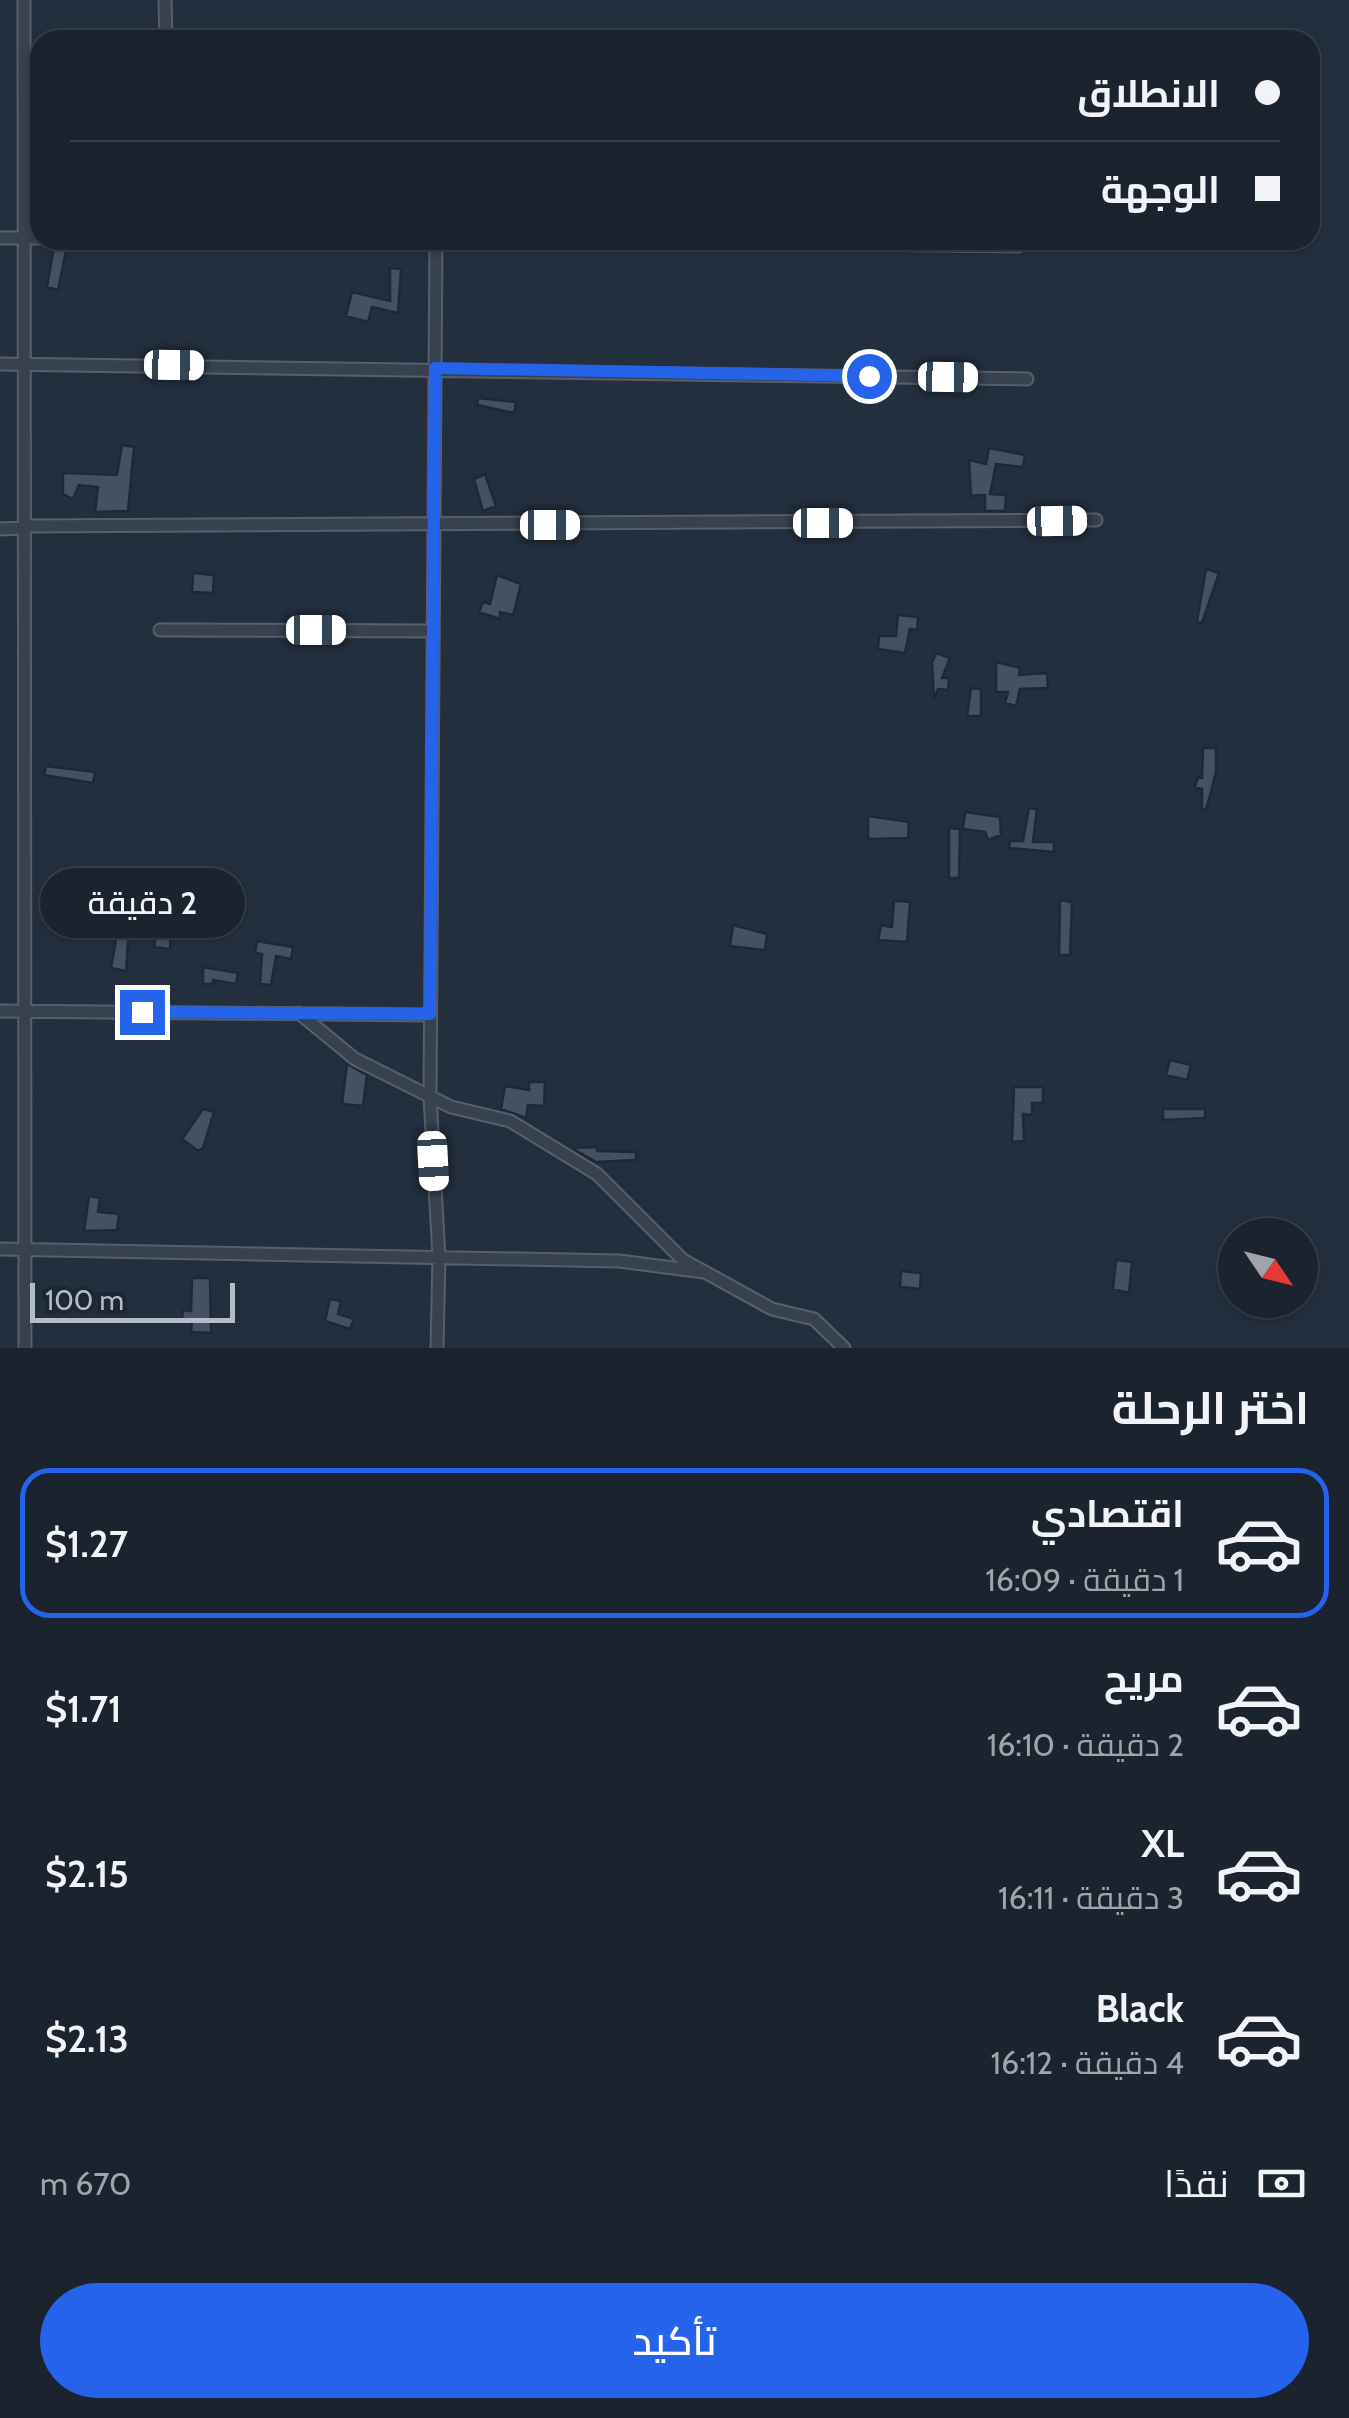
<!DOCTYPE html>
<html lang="ar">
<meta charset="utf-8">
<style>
body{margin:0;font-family:Cabin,Cairo,sans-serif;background:#242b36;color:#f1f3f6;direction:rtl;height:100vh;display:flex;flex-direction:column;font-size:38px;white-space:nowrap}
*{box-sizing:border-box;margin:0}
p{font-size:32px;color:#a0a4aa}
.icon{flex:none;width:55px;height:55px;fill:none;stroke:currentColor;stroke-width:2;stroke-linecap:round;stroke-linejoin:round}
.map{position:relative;height:1348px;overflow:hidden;direction:ltr}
.side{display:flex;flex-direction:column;background:#1b232e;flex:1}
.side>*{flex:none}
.hud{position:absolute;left:30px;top:30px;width:1290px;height:220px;border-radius:30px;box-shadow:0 2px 8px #0004,0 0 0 2px #39404a;direction:rtl;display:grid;align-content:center;height:220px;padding:0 40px;background:#1b232e}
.needle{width:65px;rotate:125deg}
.tools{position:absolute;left:1218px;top:1218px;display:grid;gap:20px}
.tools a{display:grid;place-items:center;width:100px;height:100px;border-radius:50%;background:#1b232e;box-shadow:0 2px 8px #0004,0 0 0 2px #39404a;font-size:50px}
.scale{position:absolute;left:30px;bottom:25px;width:205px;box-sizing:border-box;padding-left:10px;border:5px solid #b4bcc9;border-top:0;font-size:28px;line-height:35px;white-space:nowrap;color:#b4bcc9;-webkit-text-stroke:8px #1d2633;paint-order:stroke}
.end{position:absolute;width:45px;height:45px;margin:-22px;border:12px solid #2563eb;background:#fff;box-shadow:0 0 0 5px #fff}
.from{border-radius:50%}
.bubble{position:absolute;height:70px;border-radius:35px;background:#1b232e;box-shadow:0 2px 8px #0004,0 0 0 2px #39404a;font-size:32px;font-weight:600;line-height:70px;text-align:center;direction:rtl}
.car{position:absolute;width:30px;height:60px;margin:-30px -15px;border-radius:12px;box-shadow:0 0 8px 2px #0007;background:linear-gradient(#fff 24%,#345 0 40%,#fff 0 76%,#345 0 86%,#fff 0)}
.hud b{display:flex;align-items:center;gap:35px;height:95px;font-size:38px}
.hud b+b{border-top:2px solid #39404a}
.hud i{width:25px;height:25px;background:#f1f3f6}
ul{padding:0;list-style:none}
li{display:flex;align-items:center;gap:30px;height:150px;margin:0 20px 15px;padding:0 20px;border:5px solid transparent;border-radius:30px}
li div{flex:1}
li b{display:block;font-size:38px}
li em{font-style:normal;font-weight:600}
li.current{border-color:#2563eb}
li>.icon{width:90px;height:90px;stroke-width:1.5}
h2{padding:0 40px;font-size:45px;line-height:120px}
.pay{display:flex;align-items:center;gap:25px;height:110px;padding:0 40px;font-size:38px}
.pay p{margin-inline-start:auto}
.button{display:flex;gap:20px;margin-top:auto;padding:20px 40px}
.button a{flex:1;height:115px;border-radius:60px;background:#2563eb;color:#fff;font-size:40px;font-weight:600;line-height:115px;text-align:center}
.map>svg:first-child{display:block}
</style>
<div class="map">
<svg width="1349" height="1348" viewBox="0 0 1349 1348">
<rect width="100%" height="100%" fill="#242f3e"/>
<path fill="#455162" stroke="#1f2835" stroke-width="2.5" d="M54,246L66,251L58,290L47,287Z
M390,268L401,269L398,313L372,307L368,322L346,316L352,292L390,301Z
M478,398L516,402L514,413L477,405Z
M122,445L134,447L128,511L95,512L98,487L79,485L73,499L63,494V473L117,475Z
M989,448L1025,455L1023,467L996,464L990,494L1006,495L1005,511H985V495L971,496L969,460L986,464Z
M485,474L496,506L483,511L474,479Z
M1206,569L1219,573L1202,623L1197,621Z
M193,573L214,575L213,593L192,592Z
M497,575L521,584L513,615L500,612V619L479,612L483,602L490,604Z
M898,615L918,617L917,630L910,629L905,653L878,649L879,636H896Z
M936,653L950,658L942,678H949L948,690L938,689L934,699L932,663Z
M996,662L1020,668L1019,675L1047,673L1048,688L1020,689L1016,706L1005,703L1008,692H996Z
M971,688L981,689V716H967Z
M1203,748H1216V772L1206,810L1202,809V789L1195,787L1198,777L1202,778Z
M46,766L95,772L93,783L44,775Z
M1029,808L1037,809L1033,842H1054V852L1009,848L1010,841H1023Z
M965,812L1000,817L1001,835L988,840L985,832L963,829Z
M868,816L909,822L908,838L868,839Z
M949,828L960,829L959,878H949Z
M86,899L173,902L170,949L154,947L157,930L129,928L126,971L111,968L121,911L86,909Z
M1060,900L1072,902L1070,955H1059Z
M894,901L910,902L907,942L878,940L881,925L892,927Z
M733,925L767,934L765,950L730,946Z
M257,941L293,947L291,959L276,956L271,985L260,984L262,954L255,953Z
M203,967L238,973L236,984L213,980V984H203Z
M1170,1060L1191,1065L1187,1080L1166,1075Z
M347,1064L367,1075L363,1106L342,1104Z
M529,1082H545L544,1106L528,1105L526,1118L501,1109L505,1086L529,1090Z
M1014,1087H1043V1103H1032V1115L1023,1114L1024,1141L1012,1142Z
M203,1109L214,1112L203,1148L198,1151L182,1139Z
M1163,1109H1205V1118L1163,1120Z
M597,1147V1151L636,1152V1160L596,1162L572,1148Z
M89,1196L100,1198L98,1212L119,1214L117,1230L84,1231Z
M1116,1260L1132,1262L1129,1293L1113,1289Z
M901,1271L921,1273L920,1289L900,1287Z
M192,1278H210L211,1333L191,1332L192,1322L182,1320L183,1310L191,1311Z
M330,1299L341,1301L338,1314L354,1319L350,1329L325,1321Z"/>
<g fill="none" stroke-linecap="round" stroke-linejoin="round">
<g stroke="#565f6c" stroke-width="15">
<path id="street" d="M24,0L25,1348
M165,0L166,40
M0,238H40
M436,240L430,1097L439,1257L437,1348
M524,240L1019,246
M0,364L1027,379
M24,526L1096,520
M0,529L24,528
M160,630L433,631
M0,1011L430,1015
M299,1013L355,1059L451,1107L510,1121L597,1174L683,1260L772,1309L814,1319L844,1348
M0,1249L619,1261L704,1272"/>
</g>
<use href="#street" stroke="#38414e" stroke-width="11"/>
</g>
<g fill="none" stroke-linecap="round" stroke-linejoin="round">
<path stroke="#2563eb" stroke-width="12" d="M142,1012L430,1014L435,368L869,376"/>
</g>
</svg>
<div class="tools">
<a><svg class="needle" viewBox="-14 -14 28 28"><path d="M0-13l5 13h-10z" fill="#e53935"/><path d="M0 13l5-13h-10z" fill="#a0a4aa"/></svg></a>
</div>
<div class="scale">100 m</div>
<i class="end from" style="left:869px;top:376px"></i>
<i class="end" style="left:142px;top:1012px"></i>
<div class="bubble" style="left:40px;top:868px;width:205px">2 دقيقة</div>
<i class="car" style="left:174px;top:365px;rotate:91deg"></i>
<i class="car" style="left:948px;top:377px;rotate:91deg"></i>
<i class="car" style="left:1057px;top:521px;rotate:89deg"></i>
<i class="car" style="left:823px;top:523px;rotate:90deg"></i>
<i class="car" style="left:550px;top:525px;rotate:90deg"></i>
<i class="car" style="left:316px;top:630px;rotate:90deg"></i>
<i class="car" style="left:433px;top:1161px;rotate:177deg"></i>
<div class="hud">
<b><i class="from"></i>الانطلاق</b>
<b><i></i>الوجهة</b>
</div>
</div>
<section class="side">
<h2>اختر الرحلة</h2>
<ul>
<li class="current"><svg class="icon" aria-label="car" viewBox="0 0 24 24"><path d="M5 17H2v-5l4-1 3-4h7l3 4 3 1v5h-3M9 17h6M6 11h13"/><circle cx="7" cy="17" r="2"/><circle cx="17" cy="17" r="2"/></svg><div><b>اقتصادي</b><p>1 دقيقة · 16:09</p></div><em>$1.27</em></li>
<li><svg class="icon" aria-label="car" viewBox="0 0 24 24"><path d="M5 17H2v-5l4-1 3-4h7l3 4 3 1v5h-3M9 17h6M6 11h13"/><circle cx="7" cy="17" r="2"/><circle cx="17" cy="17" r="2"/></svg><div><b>مريح</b><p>2 دقيقة · 16:10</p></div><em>$1.71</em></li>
<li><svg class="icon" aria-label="car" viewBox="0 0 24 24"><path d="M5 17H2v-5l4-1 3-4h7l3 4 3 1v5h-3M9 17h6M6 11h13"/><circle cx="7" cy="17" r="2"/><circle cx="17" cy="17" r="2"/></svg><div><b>XL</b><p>3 دقيقة · 16:11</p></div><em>$2.15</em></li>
<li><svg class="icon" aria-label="car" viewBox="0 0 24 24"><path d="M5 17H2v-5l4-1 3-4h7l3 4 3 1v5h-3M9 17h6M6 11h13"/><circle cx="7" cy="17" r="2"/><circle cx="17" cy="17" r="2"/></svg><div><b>Black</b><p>4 دقيقة · 16:12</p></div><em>$2.13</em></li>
</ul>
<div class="pay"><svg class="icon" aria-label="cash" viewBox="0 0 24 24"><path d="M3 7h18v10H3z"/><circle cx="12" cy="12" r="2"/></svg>نقدًا<p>670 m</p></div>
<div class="button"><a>تأكيد</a></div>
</section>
